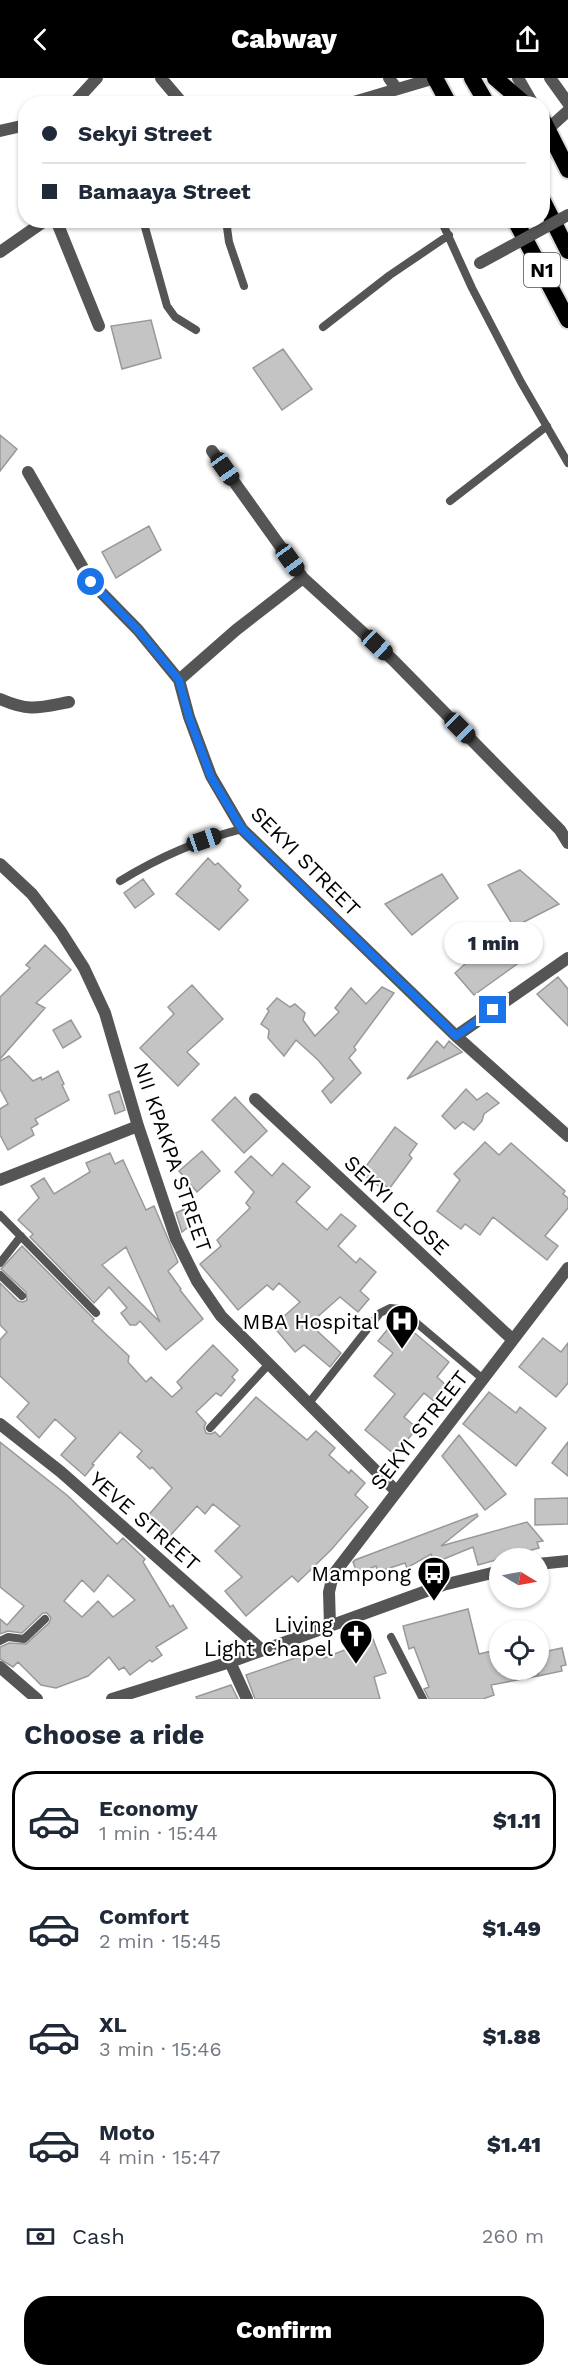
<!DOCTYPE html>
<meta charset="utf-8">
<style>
body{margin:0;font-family:"Work Sans",sans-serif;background:#f6f6f7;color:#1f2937;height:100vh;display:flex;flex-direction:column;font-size:22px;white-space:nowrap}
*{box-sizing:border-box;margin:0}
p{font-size:20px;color:#747a83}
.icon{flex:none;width:33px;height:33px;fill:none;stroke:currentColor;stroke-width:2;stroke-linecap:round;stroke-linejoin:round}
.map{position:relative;height:1621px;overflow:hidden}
.details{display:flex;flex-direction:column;background:#fff;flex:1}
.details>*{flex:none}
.banner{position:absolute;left:18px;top:18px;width:532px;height:132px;border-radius:24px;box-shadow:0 2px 4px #0004;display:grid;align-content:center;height:132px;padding:0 24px;background:#fff}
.needle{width:39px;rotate:100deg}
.tools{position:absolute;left:489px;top:1470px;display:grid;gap:12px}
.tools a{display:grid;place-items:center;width:60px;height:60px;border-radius:50%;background:#fff;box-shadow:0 2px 4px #0004;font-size:30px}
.end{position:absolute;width:27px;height:27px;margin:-14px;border:8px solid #1a73e8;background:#fff;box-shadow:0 0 0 3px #fff}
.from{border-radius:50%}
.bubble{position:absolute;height:42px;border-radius:21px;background:#fff;box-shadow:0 2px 4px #0004;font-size:20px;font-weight:800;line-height:42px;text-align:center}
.car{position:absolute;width:18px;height:36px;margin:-18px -9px;border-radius:8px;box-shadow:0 0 4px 2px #0007;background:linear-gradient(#222 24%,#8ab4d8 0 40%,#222 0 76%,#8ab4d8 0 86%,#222 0)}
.banner b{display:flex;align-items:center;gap:21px;height:57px;font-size:22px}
.banner b+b{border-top:2px solid #e0e1e3}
.banner i{width:15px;height:15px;background:#1f2937}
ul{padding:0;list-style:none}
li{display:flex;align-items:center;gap:18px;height:99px;margin:0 12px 9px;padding:0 12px;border:3px solid transparent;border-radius:24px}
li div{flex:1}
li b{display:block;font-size:22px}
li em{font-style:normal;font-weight:800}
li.selected{border-color:#000}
li>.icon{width:54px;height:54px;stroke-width:1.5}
h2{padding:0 24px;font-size:27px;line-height:72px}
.pay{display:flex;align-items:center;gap:15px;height:66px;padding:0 24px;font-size:22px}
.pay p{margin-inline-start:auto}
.primary-button{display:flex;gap:12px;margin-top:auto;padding:12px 24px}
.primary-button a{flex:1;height:69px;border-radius:24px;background:#000;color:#fff;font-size:24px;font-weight:800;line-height:69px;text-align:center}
header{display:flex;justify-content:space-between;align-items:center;height:78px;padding:0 24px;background:#000;color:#fff;font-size:27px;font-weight:800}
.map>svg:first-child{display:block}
</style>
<header><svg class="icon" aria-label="back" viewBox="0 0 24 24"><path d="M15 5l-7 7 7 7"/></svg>Cabway<svg class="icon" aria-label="share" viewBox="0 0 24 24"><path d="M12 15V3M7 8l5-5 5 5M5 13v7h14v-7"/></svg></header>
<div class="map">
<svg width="568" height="1621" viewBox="0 0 568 1621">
<rect width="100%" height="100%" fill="#fff"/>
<path fill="#c4c4c4" stroke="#999" stroke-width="1.5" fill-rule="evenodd" d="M151,242L161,280L122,291L111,248Z
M283,271L312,311L282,332L253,290Z
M0,357L17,371L0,393Z
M149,448L161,472L116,500L102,474Z
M208,780L215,787L218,785L241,808L238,812L248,822L219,852L176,816Z
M520,792L559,826L514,849L488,807Z
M442,796L458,820L412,857L385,826Z
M143,801L154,816L135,830L124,815Z
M503,852L527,879L474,917L455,895Z
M45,867L71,892L36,925L45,930L0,981V919L30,890L26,887Z
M558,899L568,911V948L537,916Z
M192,907L223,941L187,974L199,986L178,1008L140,970L174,936L168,929Z
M382,909L394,915L354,969L356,972L349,980L361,995L331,1025L322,1013L334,1001L318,982L296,962L284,978L268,960L269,952L261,946L269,933L267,931L277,920L290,929L295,926L305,935L303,942L315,958L339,934L335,930L351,910L366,926Z
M71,942L81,959L63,970L53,952Z
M437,963L444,970L449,963L462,974L407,1001Z
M9,978L33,1003L41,999L42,1002L58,993L64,1006L62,1007L69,1022L35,1041L38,1046L31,1050L34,1057L8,1072L0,1057V1031L8,1026L0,1011V983Z
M466,1011L477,1022L487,1015L499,1025L484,1036L482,1043L474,1052L463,1044L455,1051L442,1038Z
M119,1013L125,1032L115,1036L109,1017Z
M235,1019L267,1053L244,1075L212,1042Z
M395,1049L417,1066L409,1077L412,1080L389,1111L385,1107L383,1111L361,1095Z
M485,1064L499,1077L511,1065L565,1113L563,1116L568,1120V1130L545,1158L558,1168L547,1182L493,1139L480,1157L465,1146L461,1151L437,1133L460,1102L454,1096Z
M202,1073L220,1093L197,1114L179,1093Z
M110,1075L115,1086L123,1082L146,1132L154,1128L178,1184L168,1193L181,1211L180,1212L203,1241L166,1272L140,1243L136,1247H130L121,1235L127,1230L109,1209L94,1225L30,1159L33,1156L18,1142L39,1120L31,1108L44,1100L54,1116L90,1094L86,1085ZM126,1169L160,1244L102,1187Z
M251,1078L272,1098L283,1085L310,1109L296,1124L327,1152L341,1136L356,1148L338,1168L356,1185L360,1180L376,1194L360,1213L369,1221L358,1234L340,1219L315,1241L318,1245L313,1249L341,1275L330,1289L304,1267L295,1274L273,1248L300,1224L279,1205L273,1212L267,1207L238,1232L200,1186L221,1168L217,1162L250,1130L246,1125L254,1114L235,1094Z
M184,1131L191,1147L182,1154L176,1135Z
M22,1168L94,1241L92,1243L129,1278L128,1284L146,1304L151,1299L172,1319L182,1310L177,1304L213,1267L238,1292L232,1299L235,1302L221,1318L216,1315L196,1334L206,1345L204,1349L206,1355L211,1356L215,1354L220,1359L256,1319L307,1362L316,1353L335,1370L329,1377L349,1395L351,1392L365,1405L355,1417L368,1429L331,1472L298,1504L292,1498L246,1538L225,1513L242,1499L215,1473L240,1448L213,1426L205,1436L197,1428L168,1460L146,1440L172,1410L152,1389L150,1391L137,1379L142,1373L120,1354L92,1386L94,1387L85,1398L61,1377L76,1360L55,1341L39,1360L17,1339L29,1325L0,1298V1262L7,1254L0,1247V1205L18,1223L23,1224L27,1222L26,1214L1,1191Z
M397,1240L449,1284L437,1299L448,1309L435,1324L424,1315L404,1339L417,1350L395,1377L365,1352L395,1316L374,1298L393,1275L378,1263Z
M543,1260L561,1274L568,1265V1305L556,1319L519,1289Z
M489,1314L516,1335L520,1329L546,1350L516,1388L463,1346Z
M459,1357L506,1416L485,1432L442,1378Z
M0,1364L68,1418L117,1466L123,1460L145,1481L143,1484L170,1529L173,1527L187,1550L156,1569L162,1577L152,1584L150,1582L130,1597L124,1589L119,1592L109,1579L88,1598L56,1610L41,1607L18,1584L13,1589L0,1581V1569L9,1565L26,1566L49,1545L51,1540L47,1535H43L22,1555L8,1553L0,1556V1541L7,1547L24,1528L0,1509ZM108,1497L135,1522L113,1539L98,1523L82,1539L64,1523L82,1502L94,1514Z
M568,1364V1398L552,1385Z
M568,1420V1446L535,1447V1421Z
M477,1436L478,1438L441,1468L527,1444L543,1463L537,1464L539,1470L478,1487L473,1469L434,1485L431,1476L407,1490L405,1485L378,1494L376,1488L357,1495L353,1484L355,1482Z
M468,1531L479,1576L496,1572L500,1592H538V1598L491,1607L494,1617L483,1621H429L424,1611L429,1609L414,1569L409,1571L403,1548Z
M373,1561L386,1595L374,1599L380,1621H255L246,1597L321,1571L324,1580Z
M562,1570L566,1587L561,1588L562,1593L538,1598V1575Z
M231,1607L238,1621H197L196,1619Z"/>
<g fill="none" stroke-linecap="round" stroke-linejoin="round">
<g stroke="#dbdbdb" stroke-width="20">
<path id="trunk" d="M435,0L449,26
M472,0L487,26
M495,0L525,26
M543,42L568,92
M543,123L568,173
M515,142L568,242"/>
</g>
<path stroke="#555" stroke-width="8" d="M143,142L167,228L175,239L196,252
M226,142L229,164L244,208
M441,142L472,210L521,304L568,385
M323,249L390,197L449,157
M450,423L547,348
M120,803C159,779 198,762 242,751
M0,1137L96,1235
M0,1185L21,1158
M0,1197L22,1218
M309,1325L380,1235L390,1230L400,1231L483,1301
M210,1350L269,1286
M391,1559L423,1621
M0,1563L8,1559L24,1561L45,1541"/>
<path stroke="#555" stroke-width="12" d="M161,0L183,26
M389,0L396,10
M518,0L533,26
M550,0L568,25
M73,26L97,0
M347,26L435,0
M548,51L568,33
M0,53L26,47
M56,142L99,248
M0,174L46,142
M212,373L303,500L393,582L560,752L568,765
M28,394L91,504L138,552L179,602L189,639L211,698L242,751L456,958L568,1058
M179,602L236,552L303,500
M0,621C30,634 38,630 69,624
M0,786L32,816L61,854L84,890L105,935L138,1048L176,1161L197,1203L221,1238L396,1413
M456,958L568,880
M255,1021L513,1262
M0,1102L138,1048
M0,1346L61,1394L262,1572
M330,1548L329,1514L333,1497L568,1190
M230,1584L247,1621
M0,1589L37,1621"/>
<path stroke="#555" stroke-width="12" d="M538,1486L568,1483
M112,1621L230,1584L443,1507L500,1493"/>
<use href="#trunk" stroke="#000" stroke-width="16"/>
<path stroke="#555" stroke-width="12" d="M480,185L568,137"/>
</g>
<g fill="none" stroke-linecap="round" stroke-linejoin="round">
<path stroke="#1a73e8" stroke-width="8" d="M91,504L138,552L179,602L189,639L211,699L242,751L456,958L493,932"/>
</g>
<defs>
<g id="hospital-pin" transform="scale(1.725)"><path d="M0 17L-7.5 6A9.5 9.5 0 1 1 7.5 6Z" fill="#000" stroke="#fff"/><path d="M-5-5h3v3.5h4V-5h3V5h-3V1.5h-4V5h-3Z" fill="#fff"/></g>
<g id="bus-pin" transform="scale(1.725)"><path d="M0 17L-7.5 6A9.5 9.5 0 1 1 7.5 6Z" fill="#000" stroke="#fff"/><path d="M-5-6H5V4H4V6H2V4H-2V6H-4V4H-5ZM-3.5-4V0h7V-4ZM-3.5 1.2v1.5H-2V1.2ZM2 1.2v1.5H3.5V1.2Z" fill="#fff"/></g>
<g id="church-pin" transform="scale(1.725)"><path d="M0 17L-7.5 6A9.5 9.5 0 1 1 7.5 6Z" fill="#000" stroke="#fff"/><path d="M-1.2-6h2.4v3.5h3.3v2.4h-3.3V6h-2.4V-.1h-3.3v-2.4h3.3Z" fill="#fff"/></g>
</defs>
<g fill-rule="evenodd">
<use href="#hospital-pin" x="402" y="1243"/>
<use href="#bus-pin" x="434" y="1495"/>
<use href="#church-pin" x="356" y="1558"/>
</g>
<g text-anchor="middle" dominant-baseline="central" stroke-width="4.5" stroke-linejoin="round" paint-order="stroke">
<rect fill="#fff" stroke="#4c4c4c" stroke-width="1.5" x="524" y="175" width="36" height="34" rx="4.5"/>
<g font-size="20" font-weight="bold" fill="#000">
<text x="542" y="192">N1</text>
</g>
<g font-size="21" fill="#000" stroke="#fff">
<text transform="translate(306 783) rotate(45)">SEKYI STREET</text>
<text transform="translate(173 1079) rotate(71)">NII KPAKPA STREET</text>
<text transform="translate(397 1127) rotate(43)">SEKYI CLOSE</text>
<text transform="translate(419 1352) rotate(-52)">SEKYI STREET</text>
<text transform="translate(145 1443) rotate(41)">YEVE STREET</text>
</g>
<g font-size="21" fill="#000" stroke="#fff" text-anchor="end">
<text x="379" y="1243">MBA Hospital</text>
<text x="411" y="1495">Mampong</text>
<text x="333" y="1546">Living<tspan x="333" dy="24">Light Chapel</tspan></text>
</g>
</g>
</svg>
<div class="tools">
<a><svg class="needle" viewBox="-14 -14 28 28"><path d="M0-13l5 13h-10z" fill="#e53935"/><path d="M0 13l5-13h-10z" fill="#747a83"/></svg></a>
<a><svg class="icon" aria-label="locate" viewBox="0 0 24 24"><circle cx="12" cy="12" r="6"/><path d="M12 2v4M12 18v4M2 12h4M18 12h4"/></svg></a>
</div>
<i class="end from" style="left:91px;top:504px"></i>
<i class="end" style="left:493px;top:932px"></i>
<div class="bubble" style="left:444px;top:844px;width:99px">1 min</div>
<i class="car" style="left:225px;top:391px;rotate:145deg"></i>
<i class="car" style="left:290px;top:482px;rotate:144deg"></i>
<i class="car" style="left:377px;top:567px;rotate:133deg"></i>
<i class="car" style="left:460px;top:650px;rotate:135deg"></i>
<i class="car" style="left:204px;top:762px;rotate:71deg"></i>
<div class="banner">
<b><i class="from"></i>Sekyi Street</b>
<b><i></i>Bamaaya Street</b>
</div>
</div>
<section class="details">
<h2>Choose a ride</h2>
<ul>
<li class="selected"><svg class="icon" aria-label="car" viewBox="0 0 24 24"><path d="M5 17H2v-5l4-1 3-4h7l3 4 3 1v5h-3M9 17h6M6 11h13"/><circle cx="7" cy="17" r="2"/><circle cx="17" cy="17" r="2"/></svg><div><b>Economy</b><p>1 min · 15:44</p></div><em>$1.11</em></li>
<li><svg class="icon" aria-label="car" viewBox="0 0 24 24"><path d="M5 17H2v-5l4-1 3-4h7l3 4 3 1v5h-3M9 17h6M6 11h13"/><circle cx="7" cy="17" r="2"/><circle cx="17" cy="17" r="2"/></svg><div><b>Comfort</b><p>2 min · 15:45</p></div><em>$1.49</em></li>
<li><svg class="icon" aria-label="car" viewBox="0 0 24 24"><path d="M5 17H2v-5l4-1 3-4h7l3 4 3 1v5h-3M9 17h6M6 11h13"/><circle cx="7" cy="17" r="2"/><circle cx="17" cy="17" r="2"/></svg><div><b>XL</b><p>3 min · 15:46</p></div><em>$1.88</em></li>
<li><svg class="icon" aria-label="car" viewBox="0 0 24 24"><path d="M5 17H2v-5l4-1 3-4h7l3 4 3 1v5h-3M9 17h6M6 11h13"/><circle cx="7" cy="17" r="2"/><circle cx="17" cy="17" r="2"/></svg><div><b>Moto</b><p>4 min · 15:47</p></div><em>$1.41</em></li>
</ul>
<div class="pay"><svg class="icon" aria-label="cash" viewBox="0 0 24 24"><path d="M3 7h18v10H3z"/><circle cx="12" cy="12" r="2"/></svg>Cash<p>260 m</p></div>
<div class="primary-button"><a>Confirm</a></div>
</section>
